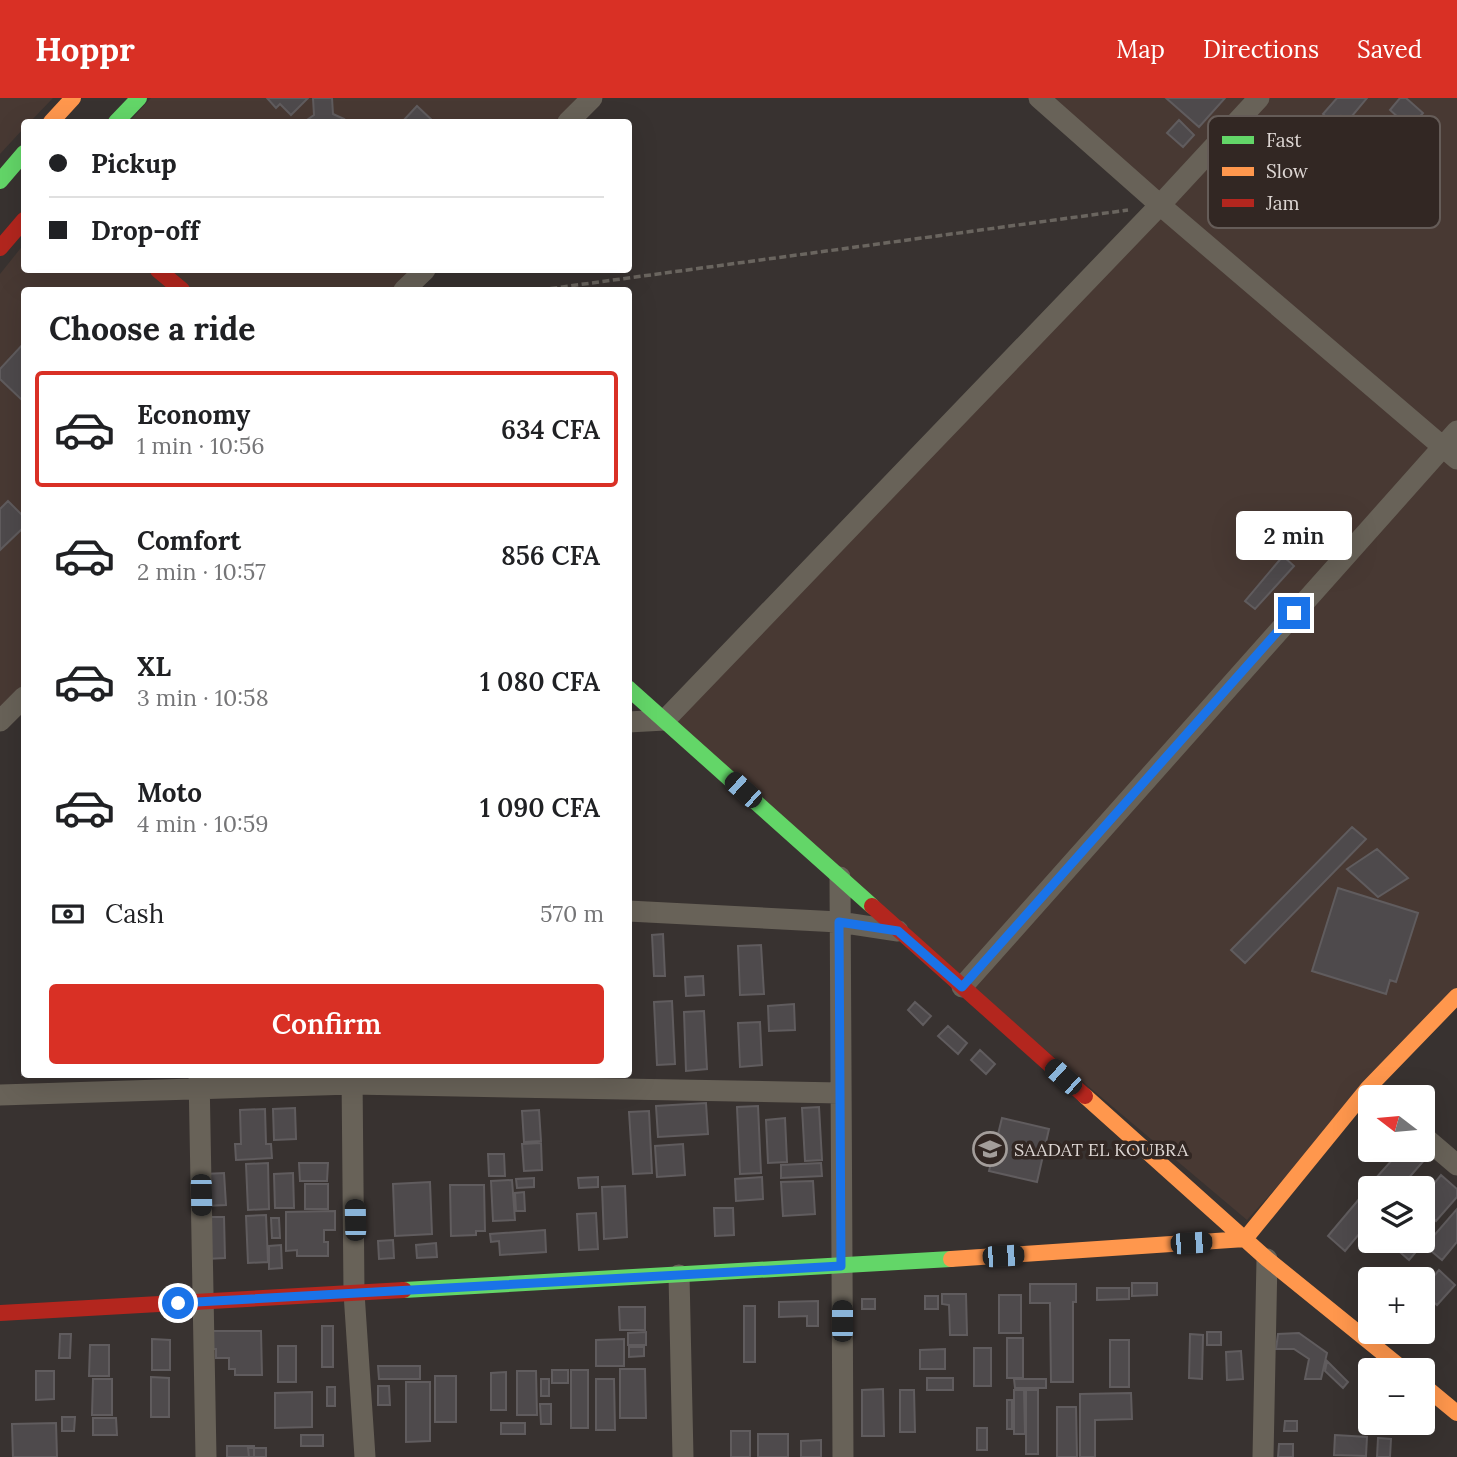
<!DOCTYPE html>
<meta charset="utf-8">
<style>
body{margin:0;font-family:Lora,serif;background:#f6f6f6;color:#202124;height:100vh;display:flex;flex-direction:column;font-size:26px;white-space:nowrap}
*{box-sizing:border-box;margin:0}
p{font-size:23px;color:#757577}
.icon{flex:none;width:38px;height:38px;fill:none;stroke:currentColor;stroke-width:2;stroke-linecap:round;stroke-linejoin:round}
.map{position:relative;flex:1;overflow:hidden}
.details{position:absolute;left:21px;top:189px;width:611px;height:791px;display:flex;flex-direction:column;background:#fff;border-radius:7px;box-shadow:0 7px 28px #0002}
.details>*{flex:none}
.guide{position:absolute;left:21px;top:21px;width:611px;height:154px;border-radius:7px;box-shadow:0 7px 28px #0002;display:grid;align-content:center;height:154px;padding:0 28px;background:#fff}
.needle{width:46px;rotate:286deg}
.buttons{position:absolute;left:1358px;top:987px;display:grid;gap:14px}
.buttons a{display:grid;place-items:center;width:77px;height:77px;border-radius:7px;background:#fff;box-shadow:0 7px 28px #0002;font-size:35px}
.end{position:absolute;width:32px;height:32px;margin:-16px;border:9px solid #1a73e8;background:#fff;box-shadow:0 0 0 4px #fff}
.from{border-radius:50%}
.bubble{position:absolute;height:49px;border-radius:7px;background:#fff;box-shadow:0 7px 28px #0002;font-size:23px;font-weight:600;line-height:49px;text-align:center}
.car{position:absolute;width:21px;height:42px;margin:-21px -10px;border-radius:9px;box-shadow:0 0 5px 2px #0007;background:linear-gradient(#222 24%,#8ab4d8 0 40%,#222 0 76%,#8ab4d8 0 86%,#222 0)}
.guide b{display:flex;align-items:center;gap:24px;height:66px;font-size:26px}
.guide b+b{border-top:2px solid #e0e0e0}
.guide i{width:18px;height:18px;background:#202124}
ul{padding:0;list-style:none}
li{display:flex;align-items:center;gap:21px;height:116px;margin:0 14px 10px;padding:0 14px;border:4px solid transparent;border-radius:7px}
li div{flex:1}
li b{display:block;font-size:26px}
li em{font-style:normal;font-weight:600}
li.selected{border-color:#d93025}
li>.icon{width:63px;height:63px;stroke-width:1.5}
h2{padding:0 28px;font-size:32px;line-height:84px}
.pay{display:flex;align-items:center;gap:18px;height:77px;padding:0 28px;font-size:26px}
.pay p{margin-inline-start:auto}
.action{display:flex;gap:14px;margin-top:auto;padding:14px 28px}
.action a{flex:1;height:80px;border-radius:7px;background:#d93025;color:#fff;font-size:28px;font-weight:600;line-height:80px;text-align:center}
header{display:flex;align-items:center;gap:42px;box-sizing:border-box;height:98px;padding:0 35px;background:#d93025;color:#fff}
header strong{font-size:33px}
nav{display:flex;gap:38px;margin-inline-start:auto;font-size:24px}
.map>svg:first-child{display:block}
</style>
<header>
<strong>Hoppr</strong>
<nav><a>Map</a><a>Directions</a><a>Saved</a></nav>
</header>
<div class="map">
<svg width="1457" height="1359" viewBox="0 0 1457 1359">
<rect width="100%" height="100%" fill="#383230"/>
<path fill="#483933" d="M0,0H53L30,24H24V30L0,56Z
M151,0H592L568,24H129Z
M1039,0H1457V890L1247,1122L840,779L665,622L1159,108Z
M24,146V172H425L404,192H24V599L0,623V176Z"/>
<path fill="#4e4a4c" stroke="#605c5e" stroke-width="2" d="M267,0H308L291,17L280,6L276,10Z
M313,0H332L333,16L344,21L342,24H309L307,22L314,17Z
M1166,0H1225L1199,29Z
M1337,0H1367L1347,24L1341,18L1334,26L1323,16Z
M1400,0H1406L1423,15L1410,30L1390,12Z
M417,8L434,24H402Z
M1179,22L1194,37L1183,49L1167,35Z
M24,245V304L0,281V271Z
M8,403L24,419V429L0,452V411Z
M1283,458L1294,468L1255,511L1245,503Z
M1352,729L1366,741L1245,865L1231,852Z
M1377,751L1408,780L1378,799L1347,771Z
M1338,790L1418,815L1396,884L1390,882L1386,896L1312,873Z
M663,836L665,878H654L652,837Z
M761,847L764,896L740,897L738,848Z
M703,878L704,897L686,898L685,879Z
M672,903L675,966L657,967L654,904Z
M915,904L931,918L923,927L908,912Z
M794,906L795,932L769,933L768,908Z
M704,913L707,971L686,973L684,914Z
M22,924H24V976L44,977H22Z
M760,924L762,967L740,969L738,925Z
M948,928L967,945L958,956L938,938Z
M980,952L995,966L986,976L971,962Z
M706,1005L708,1036L658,1039L656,1008Z
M758,1008L761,1075L740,1076L737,1009Z
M819,1009L822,1062L805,1063L802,1010Z
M295,1010L296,1041L274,1042L273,1011Z
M265,1011L266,1046H271L272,1060L236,1062L235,1046H241L240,1012Z
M539,1012L541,1043L524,1044L522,1013Z
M649,1013L652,1075L633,1076L629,1014Z
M785,1020L787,1064L768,1065L766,1022Z
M1002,1020L1049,1031L1037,1084L989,1073Z
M541,1045L542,1072L524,1073L522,1046Z
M683,1046L685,1077L657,1079L655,1048Z
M1401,1052H1417L1426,1060L1400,1090H1370V1093L1367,1090Z
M488,1056H504L505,1078H489Z
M268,1065L269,1111L248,1112L246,1066Z
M299,1065H328L327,1083H300Z
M821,1065L822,1078L781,1080V1067Z
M224,1075L226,1107L205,1108L204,1076Z
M293,1075L294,1110H275L274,1076Z
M1441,1077L1457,1091V1099L1436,1123L1423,1111V1099Z
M598,1079V1089L579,1090L578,1080Z
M762,1079L763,1101L736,1103L735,1081Z
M534,1080V1089L517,1090L516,1081Z
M512,1082L515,1122L493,1123L491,1083Z
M813,1083L815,1116L783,1118L781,1084Z
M430,1084L432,1136L395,1138L393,1086Z
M305,1086H328V1111H305Z
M450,1087H484L485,1133H476V1137L451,1138Z
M625,1088L627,1139L604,1141L602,1089Z
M524,1094L525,1113H516L515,1095Z
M1360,1100L1370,1108V1123L1345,1153L1328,1138Z
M714,1110H733L734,1137L715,1138Z
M1457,1111V1144L1442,1162L1425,1148Z
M335,1113V1132H324V1144H328V1158H297V1152L286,1153V1114Z
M596,1115L598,1151L579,1152L577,1116Z
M266,1117L268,1164L248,1165L246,1118Z
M205,1119H224L225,1160L206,1161Z
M271,1120H279L280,1140H272Z
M545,1132L546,1154L500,1157L499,1143L491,1144L490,1136Z
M393,1142L394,1160L379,1161L378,1143Z
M1398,1143H1417L1422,1147L1409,1162L1393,1148Z
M436,1145L437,1159L417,1160L416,1147Z
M281,1147L282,1170L269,1171V1148Z
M1439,1172L1455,1187L1437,1207L1423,1195V1191Z
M1132,1185H1157V1197L1132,1198Z
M1030,1186H1076V1204H1073V1284H1051L1050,1205H1030Z
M1097,1190H1129V1201L1097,1202Z
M942,1196H966L967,1237H950L949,1207L942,1206Z
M999,1197H1021V1235H999Z
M925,1198H938V1211H925Z
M862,1201H875V1211H862Z
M818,1203V1228H807V1218L779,1219V1204Z
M744,1208H755V1264H744Z
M619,1209H645V1232H620Z
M322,1228H333V1269H322Z
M207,1233H261L262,1277H235V1271H229V1260H216V1251H207Z
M646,1234V1247H628V1235Z
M1207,1234H1221V1247H1207Z
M1299,1235L1327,1255L1321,1281H1305L1309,1261L1294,1251H1276L1278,1236Z
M60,1236H71L70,1260H59Z
M1190,1236L1203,1237L1202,1281L1189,1280Z
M1007,1240H1023V1280H1007Z
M152,1241L170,1242V1272H152Z
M624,1241V1268H596V1242Z
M1110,1242H1129V1289H1110Z
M90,1247H109V1278H89Z
M278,1248H296V1284H278Z
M629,1249H644V1258L629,1259Z
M974,1250H991V1288H974Z
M945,1251V1271H920V1252Z
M1241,1253L1243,1281L1227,1282L1226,1254Z
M1327,1263L1348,1284L1343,1290L1325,1273Z
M378,1268H420V1281H379Z
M620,1271H645L646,1320H620Z
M552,1272H568V1285H552Z
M571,1272H588V1330H571Z
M36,1273H54V1301L36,1302Z
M517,1273H536L537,1317H517Z
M506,1274V1312H491V1275Z
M435,1278H456V1324H435Z
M151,1279L169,1280V1319H151Z
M927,1280H953V1292H927Z
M93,1281H112V1317H92Z
M541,1281H549V1298H541Z
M596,1281H614L615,1332H596Z
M1014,1281H1046V1290H1015Z
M406,1284H430V1343L406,1344Z
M378,1288H389L390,1307H378Z
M327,1289H335V1308H327Z
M883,1291L884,1338H862V1292Z
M900,1292H914L915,1334H900Z
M1014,1292H1024L1025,1336H1014Z
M1026,1292H1038V1356H1026Z
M312,1294V1329L275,1330V1295Z
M1131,1295L1132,1321L1095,1322V1359H1080V1296Z
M1007,1302H1012V1331H1007Z
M540,1306H551V1326H541Z
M1057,1309H1076L1077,1359H1057Z
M62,1319H75L74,1333H62Z
M93,1320H116L117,1337H93Z
M1285,1323H1297V1333H1284Z
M56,1325L57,1359H13L12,1326Z
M501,1325H525V1336H501Z
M977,1330H987V1352H977Z
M731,1333H750V1359H731Z
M758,1336H788V1359H758Z
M301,1337H323V1348H301Z
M1335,1337L1367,1339L1366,1358L1334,1357Z
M1378,1340L1391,1341L1390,1359H1377Z
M821,1342V1359H801V1343Z
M1279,1346H1293V1359H1278Z
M227,1348H254V1359H227Z
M248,1350H266V1359H249Z"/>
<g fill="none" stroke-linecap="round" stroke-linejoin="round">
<path stroke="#6a655f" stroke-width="3.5" stroke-dasharray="7 3.5" stroke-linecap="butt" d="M540,192L1128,112"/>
<path stroke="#686258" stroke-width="21" d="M1039,0L1160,107L1457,361
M568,24L592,0
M404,192L425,172
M0,623L24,599
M628,624L665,622L1160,107L1259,0
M840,779L843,1359
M628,813L839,824L898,833
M962,889L1457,333
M199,976L206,1359
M352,976L354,1195L365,1359
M0,997L352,986L840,995
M1423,1038L1457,1067
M679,1177L683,1359
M1263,1359L1267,1161"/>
<path stroke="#63d668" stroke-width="16" d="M116,24L139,0
M0,83L24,55
M628,590L872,808
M404,1192L951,1161"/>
<path stroke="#ff974d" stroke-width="16" d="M51,24L73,0
M1085,998L1267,1161L1404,1272
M951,1161L1245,1141L1368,990L1457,898
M1423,1287L1457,1315"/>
<path stroke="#b3261e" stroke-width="16" d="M0,150L24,122
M158,172L182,192
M872,808L1085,998
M0,1215L404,1192"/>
</g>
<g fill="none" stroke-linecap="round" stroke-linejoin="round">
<path stroke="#1a73e8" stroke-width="9" d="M178,1205L841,1168L839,824L898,833L962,889L1294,515"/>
</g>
<defs>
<g id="school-ring" transform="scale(1.75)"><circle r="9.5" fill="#322723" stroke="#a39d9a" stroke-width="1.5"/><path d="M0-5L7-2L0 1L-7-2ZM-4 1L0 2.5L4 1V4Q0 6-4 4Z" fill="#a39d9a"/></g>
</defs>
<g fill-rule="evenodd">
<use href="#school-ring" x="990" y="1051"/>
</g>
<g text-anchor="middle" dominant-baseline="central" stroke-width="7" stroke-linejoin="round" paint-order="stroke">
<g font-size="18" fill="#ddd6d3" stroke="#322723" text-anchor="start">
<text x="1014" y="1051">SAADAT EL KOUBRA</text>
</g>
</g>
<rect x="1208" y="18" width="232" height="112" rx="10" fill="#322723" stroke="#655c58" stroke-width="2"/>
<rect x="1222" y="38" width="32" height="8" fill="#63d668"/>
<rect x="1222" y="69" width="32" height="9" fill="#ff974d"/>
<rect x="1222" y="101" width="32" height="8" fill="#b3261e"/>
<g font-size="19" fill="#ddd6d3">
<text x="1266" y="49">Fast</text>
<text x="1266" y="80">Slow</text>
<text x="1266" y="112">Jam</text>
</g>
</svg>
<div class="buttons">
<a><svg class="needle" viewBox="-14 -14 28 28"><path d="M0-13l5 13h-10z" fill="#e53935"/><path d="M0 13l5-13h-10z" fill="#757577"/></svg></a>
<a><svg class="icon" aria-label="layers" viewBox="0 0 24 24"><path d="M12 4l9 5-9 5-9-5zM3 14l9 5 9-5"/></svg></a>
<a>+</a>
<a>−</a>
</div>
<i class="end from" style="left:178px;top:1205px"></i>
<i class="end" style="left:1294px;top:515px"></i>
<div class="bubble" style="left:1236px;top:413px;width:116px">2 min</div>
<i class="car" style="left:743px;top:692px;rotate:312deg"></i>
<i class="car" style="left:1063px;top:979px;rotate:312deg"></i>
<i class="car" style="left:201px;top:1097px;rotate:179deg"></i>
<i class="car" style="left:355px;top:1122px;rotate:359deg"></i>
<i class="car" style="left:1191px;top:1145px;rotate:86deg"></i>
<i class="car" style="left:1003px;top:1158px;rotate:86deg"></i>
<i class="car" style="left:842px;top:1223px;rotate:0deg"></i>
<div class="guide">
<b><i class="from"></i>Pickup</b>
<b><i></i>Drop-off</b>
</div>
<section class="details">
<h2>Choose a ride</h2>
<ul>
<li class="selected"><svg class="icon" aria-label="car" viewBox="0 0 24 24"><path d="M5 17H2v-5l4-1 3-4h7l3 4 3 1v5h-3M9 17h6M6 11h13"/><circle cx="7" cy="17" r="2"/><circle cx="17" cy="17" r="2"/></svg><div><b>Economy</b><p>1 min · 10:56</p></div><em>634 CFA</em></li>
<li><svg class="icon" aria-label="car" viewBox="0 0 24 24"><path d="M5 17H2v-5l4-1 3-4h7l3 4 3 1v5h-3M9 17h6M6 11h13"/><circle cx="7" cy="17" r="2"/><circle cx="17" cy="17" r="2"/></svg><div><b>Comfort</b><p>2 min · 10:57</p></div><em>856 CFA</em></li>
<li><svg class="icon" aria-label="car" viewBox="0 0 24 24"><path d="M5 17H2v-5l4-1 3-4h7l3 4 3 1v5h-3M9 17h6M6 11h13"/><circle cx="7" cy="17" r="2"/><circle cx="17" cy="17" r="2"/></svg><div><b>XL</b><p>3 min · 10:58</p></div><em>1 080 CFA</em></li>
<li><svg class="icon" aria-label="car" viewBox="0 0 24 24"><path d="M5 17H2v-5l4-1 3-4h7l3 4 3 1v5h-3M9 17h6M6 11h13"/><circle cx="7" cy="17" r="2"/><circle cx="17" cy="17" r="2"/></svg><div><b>Moto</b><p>4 min · 10:59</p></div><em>1 090 CFA</em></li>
</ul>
<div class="pay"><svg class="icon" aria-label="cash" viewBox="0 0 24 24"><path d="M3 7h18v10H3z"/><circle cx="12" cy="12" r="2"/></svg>Cash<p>570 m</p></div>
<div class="action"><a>Confirm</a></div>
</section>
</div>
